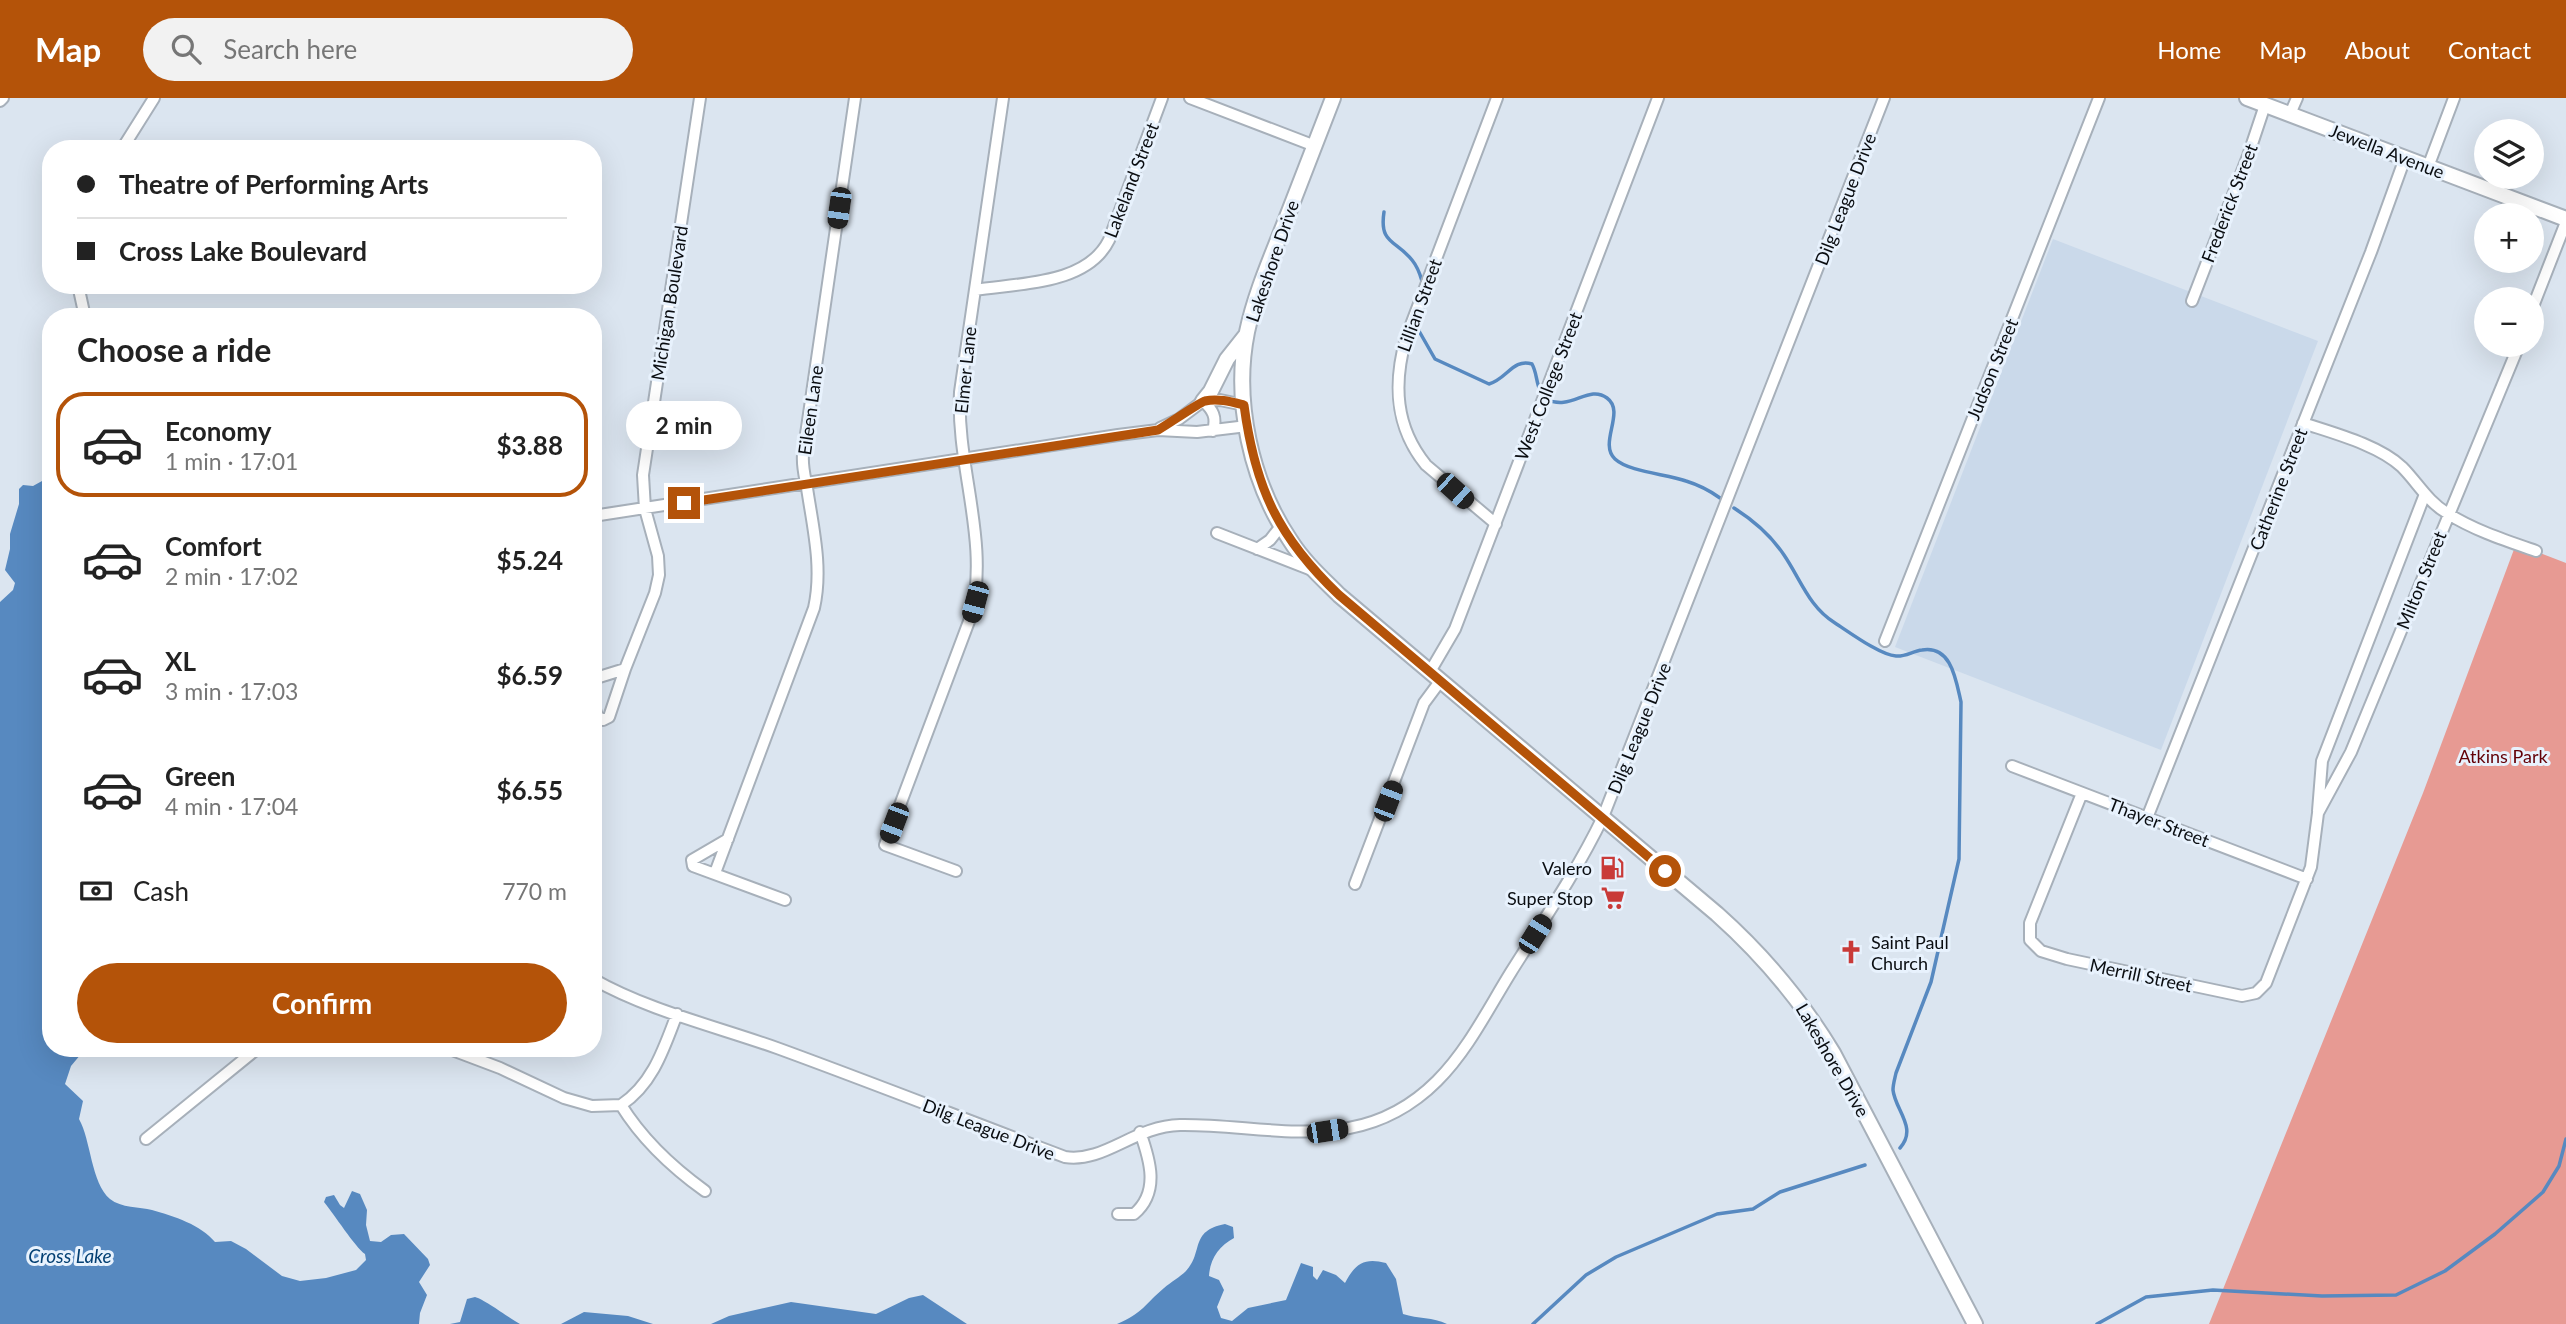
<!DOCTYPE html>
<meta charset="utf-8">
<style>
body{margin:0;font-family:Lato,sans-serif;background:#f2f2f2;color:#222;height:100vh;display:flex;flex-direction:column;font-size:26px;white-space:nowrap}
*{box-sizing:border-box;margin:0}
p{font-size:23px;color:#767676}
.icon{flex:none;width:38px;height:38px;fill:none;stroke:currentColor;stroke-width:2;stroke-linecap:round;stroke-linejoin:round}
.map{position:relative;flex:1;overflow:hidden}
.sheet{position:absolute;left:42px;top:210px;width:560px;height:749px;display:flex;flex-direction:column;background:#fff;border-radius:28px;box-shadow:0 7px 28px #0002}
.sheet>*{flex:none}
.banner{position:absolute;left:42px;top:42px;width:560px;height:154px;border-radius:28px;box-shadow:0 7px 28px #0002;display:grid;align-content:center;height:154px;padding:0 35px;background:#fff}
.buttons{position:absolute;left:2474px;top:21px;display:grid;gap:14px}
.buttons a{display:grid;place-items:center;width:70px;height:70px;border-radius:50%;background:#fff;box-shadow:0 7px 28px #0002;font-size:35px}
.end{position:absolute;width:32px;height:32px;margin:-16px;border:9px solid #b45309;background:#fff;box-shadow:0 0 0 4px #fff}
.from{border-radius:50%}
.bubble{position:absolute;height:49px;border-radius:24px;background:#fff;box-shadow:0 7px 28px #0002;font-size:23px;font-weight:700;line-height:49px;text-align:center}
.car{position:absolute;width:21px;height:42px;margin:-21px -10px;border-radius:9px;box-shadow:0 0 5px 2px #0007;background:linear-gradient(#222 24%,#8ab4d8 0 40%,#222 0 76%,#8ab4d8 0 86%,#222 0)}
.banner b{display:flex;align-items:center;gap:24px;height:66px;font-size:26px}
.banner b+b{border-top:2px solid #e0e0e0}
.banner i{width:18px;height:18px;background:#222}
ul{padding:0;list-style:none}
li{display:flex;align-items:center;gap:21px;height:105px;margin:0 14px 10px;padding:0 21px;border:4px solid transparent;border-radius:28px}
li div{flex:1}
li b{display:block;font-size:26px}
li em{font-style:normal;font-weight:700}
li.active{border-color:#b45309}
li>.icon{width:63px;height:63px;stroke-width:1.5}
h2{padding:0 35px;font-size:32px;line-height:84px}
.pay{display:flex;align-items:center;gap:18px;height:77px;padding:0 35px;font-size:26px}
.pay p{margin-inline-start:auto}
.action{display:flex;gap:14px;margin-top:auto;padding:14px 35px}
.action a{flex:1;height:80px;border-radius:42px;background:#b45309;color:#fff;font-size:28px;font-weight:700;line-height:80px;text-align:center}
header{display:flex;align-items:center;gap:42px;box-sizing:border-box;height:98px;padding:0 35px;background:#b45309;color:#fff}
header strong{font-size:33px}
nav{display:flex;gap:38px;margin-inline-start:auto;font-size:24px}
.search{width:490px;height:63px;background:#f2f2f2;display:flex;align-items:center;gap:18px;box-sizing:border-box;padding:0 24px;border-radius:38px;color:#767676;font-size:26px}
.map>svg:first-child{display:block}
</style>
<header>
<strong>Map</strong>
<div class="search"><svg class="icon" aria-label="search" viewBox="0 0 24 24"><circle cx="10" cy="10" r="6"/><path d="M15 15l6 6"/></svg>Search here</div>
<nav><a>Home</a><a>Map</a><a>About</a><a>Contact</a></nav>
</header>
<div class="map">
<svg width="2566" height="1226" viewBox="0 0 2566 1226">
<rect width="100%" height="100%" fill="#dbe5f0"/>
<path fill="#cad9ea" d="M2053,141L2318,243L2161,652L1895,549Z"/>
<path fill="#e79a93" d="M2516,446L2566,465V1226H2209L2423,695Z"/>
<path fill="#5789c0" d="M51,378V950H86L71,968L65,986L83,1003L79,1021C91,1042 91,1085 110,1101C121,1110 140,1109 152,1112C174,1118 201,1127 215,1144L231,1143L246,1151L282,1178L300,1183L326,1180L356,1172L366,1162L365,1156C355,1149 334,1116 324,1104L326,1099L334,1097L340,1107L344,1110L352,1093L360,1096L367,1112L366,1127L370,1143L381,1144L391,1137L404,1136L428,1161L430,1167L419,1184L427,1197L420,1215L419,1226H0V504L13,492L15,485L5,472L10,451V436L19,406V391L23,387L33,388Z
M1225,1126L1233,1129L1234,1140C1219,1148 1210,1161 1209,1178L1219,1182L1224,1192L1217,1209L1221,1220L1232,1223L1248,1210L1286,1202L1301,1165L1313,1169V1178L1317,1182L1323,1172L1336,1177L1345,1185C1355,1166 1364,1159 1386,1165L1396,1181L1403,1216C1418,1221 1433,1219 1447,1226H1117C1143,1215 1145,1206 1164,1190C1171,1184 1180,1179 1186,1173C1204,1154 1189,1133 1225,1126Z
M923,1197L967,1226H711L729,1218L791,1204L876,1216L909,1200Z
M475,1199C484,1201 509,1220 520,1226H450L460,1224L467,1201Z
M584,1214L628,1218L653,1226H561Z"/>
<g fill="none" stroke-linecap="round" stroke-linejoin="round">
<path stroke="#5789c0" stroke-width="3.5" d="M1384,114C1379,146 1396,142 1412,162C1417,168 1420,176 1422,183
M1416,224L1419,233L1435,261L1489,286C1507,281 1513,260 1532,266C1537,275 1536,284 1540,292
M1546,301C1571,314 1588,286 1607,300C1626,314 1598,345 1615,361C1629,374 1667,376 1686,383C1699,387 1709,392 1720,400
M1734,410C1753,422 1772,439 1784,457C1801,482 1809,509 1835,525C1849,534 1880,557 1896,558C1905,559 1913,553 1922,552C1952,547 1956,583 1961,604L1959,761L1931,884L1896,975C1895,980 1893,986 1893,992C1895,1012 1918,1030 1900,1050
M1533,1226L1586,1177L1616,1159L1717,1116L1753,1111L1780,1094L1865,1067
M2097,1226L2146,1199L2213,1192L2322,1198L2396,1197L2445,1173L2495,1136L2543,1094L2559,1068L2566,1041"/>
<g stroke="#a7b0ba" stroke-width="14">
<path id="street" d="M1190,0L1315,48
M0,3L3,0
M2290,16L2297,0
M122,51L154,0
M2428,69L2454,0
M78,187L85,219
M975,192C1019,185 1087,187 1109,142L1162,0
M2192,203L2248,58L2265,7
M2532,211L2566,124
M1203,303C1213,312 1217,319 1213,333
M2303,325C2333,335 2379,347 2402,369C2417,384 2428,404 2447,415C2473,432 2507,443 2536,453
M1160,330L1179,321L1203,303L1220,302L1244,307
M593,418L1118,337L1158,332L1197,334L1247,328
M1496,426L1426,367C1395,329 1393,286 1406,240L1497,0
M1217,435L1312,472
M1257,451L1270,442L1281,428
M1885,543L2099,0
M625,571L655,495L659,477L658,458L645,411L643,377L700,0
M1431,572L1455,531L1658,0
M593,585L596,580L625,571L609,619L603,622L597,618L593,605
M2012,668L2307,781
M2082,695L2030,825V842L2041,853L2067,861L2242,898L2256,895L2266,885L2311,769L2318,715L2351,654L2519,247
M2318,713L2322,663L2425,396
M2147,720L2371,154L2405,60
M728,741L692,762L693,768L785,802
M956,773L885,747L971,518C990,443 956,369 960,294L1003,0
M715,775L814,510C823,470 813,430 807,390C805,379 802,369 803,357L855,0
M1355,786L1424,605L1441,582
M593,881C647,912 718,929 777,950C873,985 969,1023 1065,1059C1105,1065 1134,1028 1180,1027C1236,1026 1293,1040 1349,1030C1382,1024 1413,1007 1437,983C1468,952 1488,911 1511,874C1543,823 1577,773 1603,719L1884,0
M447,950L500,970L564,1000L592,1008L621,1007
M621,1007C642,1041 673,1070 705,1093
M621,1007C653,986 664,950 677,916
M146,1041L258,950
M1118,1116H1134C1160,1094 1150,1062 1140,1034"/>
</g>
<g stroke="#a7b0ba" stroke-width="18">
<path id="secondary" d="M1333,0C1317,41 1301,82 1285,124C1271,160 1255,196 1247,234C1233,303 1251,384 1290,442C1303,463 1322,480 1339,497L1717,816C1763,857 1801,902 1833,955L1975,1226
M2247,0L2566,121
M1203,303L1211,293L1227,261L1246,237"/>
</g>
<use href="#street" stroke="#fff" stroke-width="10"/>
<use href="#secondary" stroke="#fff" stroke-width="14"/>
</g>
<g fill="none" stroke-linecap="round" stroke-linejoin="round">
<path stroke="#b45309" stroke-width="9" d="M684,405L1158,332C1167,327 1200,304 1205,303C1218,300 1232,304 1244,307C1255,390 1278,439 1339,497L1665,773"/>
</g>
<defs>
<g id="fuel-bare" transform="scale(1.89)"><path d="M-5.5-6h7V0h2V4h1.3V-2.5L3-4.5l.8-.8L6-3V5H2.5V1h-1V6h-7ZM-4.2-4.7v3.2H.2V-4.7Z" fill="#c93a38" stroke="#e8f2fd" stroke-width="2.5" paint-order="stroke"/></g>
<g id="supermarket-bare" transform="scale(1.89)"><path d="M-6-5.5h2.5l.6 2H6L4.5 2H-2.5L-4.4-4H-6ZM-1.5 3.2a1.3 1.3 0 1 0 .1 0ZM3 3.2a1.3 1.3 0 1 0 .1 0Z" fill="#c93a38" stroke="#e8f2fd" stroke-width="2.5" paint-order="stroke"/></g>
<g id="church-bare" transform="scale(1.89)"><path d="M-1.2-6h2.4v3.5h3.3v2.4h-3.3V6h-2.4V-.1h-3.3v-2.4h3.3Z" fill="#c93a38" stroke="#e8f2fd" stroke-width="2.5" paint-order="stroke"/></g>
</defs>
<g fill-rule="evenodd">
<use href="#fuel-bare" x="1612" y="770"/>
<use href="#supermarket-bare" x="1613" y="800"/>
<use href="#church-bare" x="1851" y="854"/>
</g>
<g text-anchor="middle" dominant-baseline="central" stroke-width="6" stroke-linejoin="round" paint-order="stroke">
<g font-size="18" fill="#0a0d11" stroke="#e8f2fd">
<text transform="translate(2387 53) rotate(21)">Jewella Avenue</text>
<text transform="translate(1131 82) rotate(-69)">Lakeland Street</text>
<text transform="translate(1845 101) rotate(-69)">Dilg League Drive</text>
<text transform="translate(2229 105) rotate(-69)">Frederick Street</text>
<text transform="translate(1272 163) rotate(-71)">Lakeshore Drive</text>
<text transform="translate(669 205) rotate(-81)">Michigan Boulevard</text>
<text transform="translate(1419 207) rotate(-70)">Lillian Street</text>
<text transform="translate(1992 271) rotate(-68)">Judson Street</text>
<text transform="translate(965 272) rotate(-84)">Elmer Lane</text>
<text transform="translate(1548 288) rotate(-69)">West College Street</text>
<text transform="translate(810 312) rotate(-82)">Eileen Lane</text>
<text transform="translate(2278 391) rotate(-69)">Catherine Street</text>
<text transform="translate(2421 482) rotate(-68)">Milton Street</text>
<text transform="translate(1639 630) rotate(-68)">Dilg League Drive</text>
<text transform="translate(2159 724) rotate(21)">Thayer Street</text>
<text transform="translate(2141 877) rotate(12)">Merrill Street</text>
<text transform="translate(1833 962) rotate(60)">Lakeshore Drive</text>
<text transform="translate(989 1031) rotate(21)">Dilg League Drive</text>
</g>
<g font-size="18" fill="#630007" stroke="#e8f2fd">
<text x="2503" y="658">Atkins Park</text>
</g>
<g font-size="18" fill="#0a0d11" stroke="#e8f2fd" text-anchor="end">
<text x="1592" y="770">Valero</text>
<text x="1593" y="800">Super Stop</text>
<text x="1871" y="844" text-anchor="start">Saint Paul<tspan x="1871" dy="21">Church</tspan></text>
</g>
<g font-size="19" font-style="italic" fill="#044073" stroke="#e8f2fd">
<text x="70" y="1157">Cross Lake</text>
</g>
</g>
</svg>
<div class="buttons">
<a><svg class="icon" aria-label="layers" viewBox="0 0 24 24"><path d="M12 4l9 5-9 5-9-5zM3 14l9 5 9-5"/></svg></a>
<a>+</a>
<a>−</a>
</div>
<i class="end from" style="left:1665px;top:773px"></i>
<i class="end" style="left:684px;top:405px"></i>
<div class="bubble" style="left:626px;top:303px;width:116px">2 min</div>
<i class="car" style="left:839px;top:110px;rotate:188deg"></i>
<i class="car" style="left:1455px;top:393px;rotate:132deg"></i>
<i class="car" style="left:975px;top:504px;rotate:195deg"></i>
<i class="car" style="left:1388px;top:703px;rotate:21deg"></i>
<i class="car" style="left:894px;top:725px;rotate:201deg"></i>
<i class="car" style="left:1535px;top:836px;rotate:32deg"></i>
<i class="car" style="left:1327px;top:1033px;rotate:81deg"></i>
<div class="banner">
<b><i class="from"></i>Theatre of Performing Arts</b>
<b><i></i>Cross Lake Boulevard</b>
</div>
<section class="sheet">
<h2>Choose a ride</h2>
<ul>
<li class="active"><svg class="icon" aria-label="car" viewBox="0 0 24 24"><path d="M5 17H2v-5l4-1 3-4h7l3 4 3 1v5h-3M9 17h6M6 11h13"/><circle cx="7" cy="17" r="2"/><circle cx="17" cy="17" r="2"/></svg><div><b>Economy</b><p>1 min · 17:01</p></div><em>$3.88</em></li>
<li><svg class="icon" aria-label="car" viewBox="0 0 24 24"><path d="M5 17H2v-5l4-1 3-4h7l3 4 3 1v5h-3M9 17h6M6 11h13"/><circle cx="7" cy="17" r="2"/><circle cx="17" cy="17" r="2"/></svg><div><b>Comfort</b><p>2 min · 17:02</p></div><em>$5.24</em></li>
<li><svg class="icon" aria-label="car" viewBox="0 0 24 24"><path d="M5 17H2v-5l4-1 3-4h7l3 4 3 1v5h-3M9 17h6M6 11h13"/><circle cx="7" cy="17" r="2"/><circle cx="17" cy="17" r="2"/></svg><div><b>XL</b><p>3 min · 17:03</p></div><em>$6.59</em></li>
<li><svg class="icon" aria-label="car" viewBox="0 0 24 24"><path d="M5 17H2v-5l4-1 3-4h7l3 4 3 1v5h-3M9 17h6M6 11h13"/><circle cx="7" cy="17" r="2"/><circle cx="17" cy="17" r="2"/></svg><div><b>Green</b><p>4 min · 17:04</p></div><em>$6.55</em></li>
</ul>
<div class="pay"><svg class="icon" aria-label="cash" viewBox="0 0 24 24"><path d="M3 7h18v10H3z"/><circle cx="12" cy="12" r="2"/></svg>Cash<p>770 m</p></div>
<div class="action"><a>Confirm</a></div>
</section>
</div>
